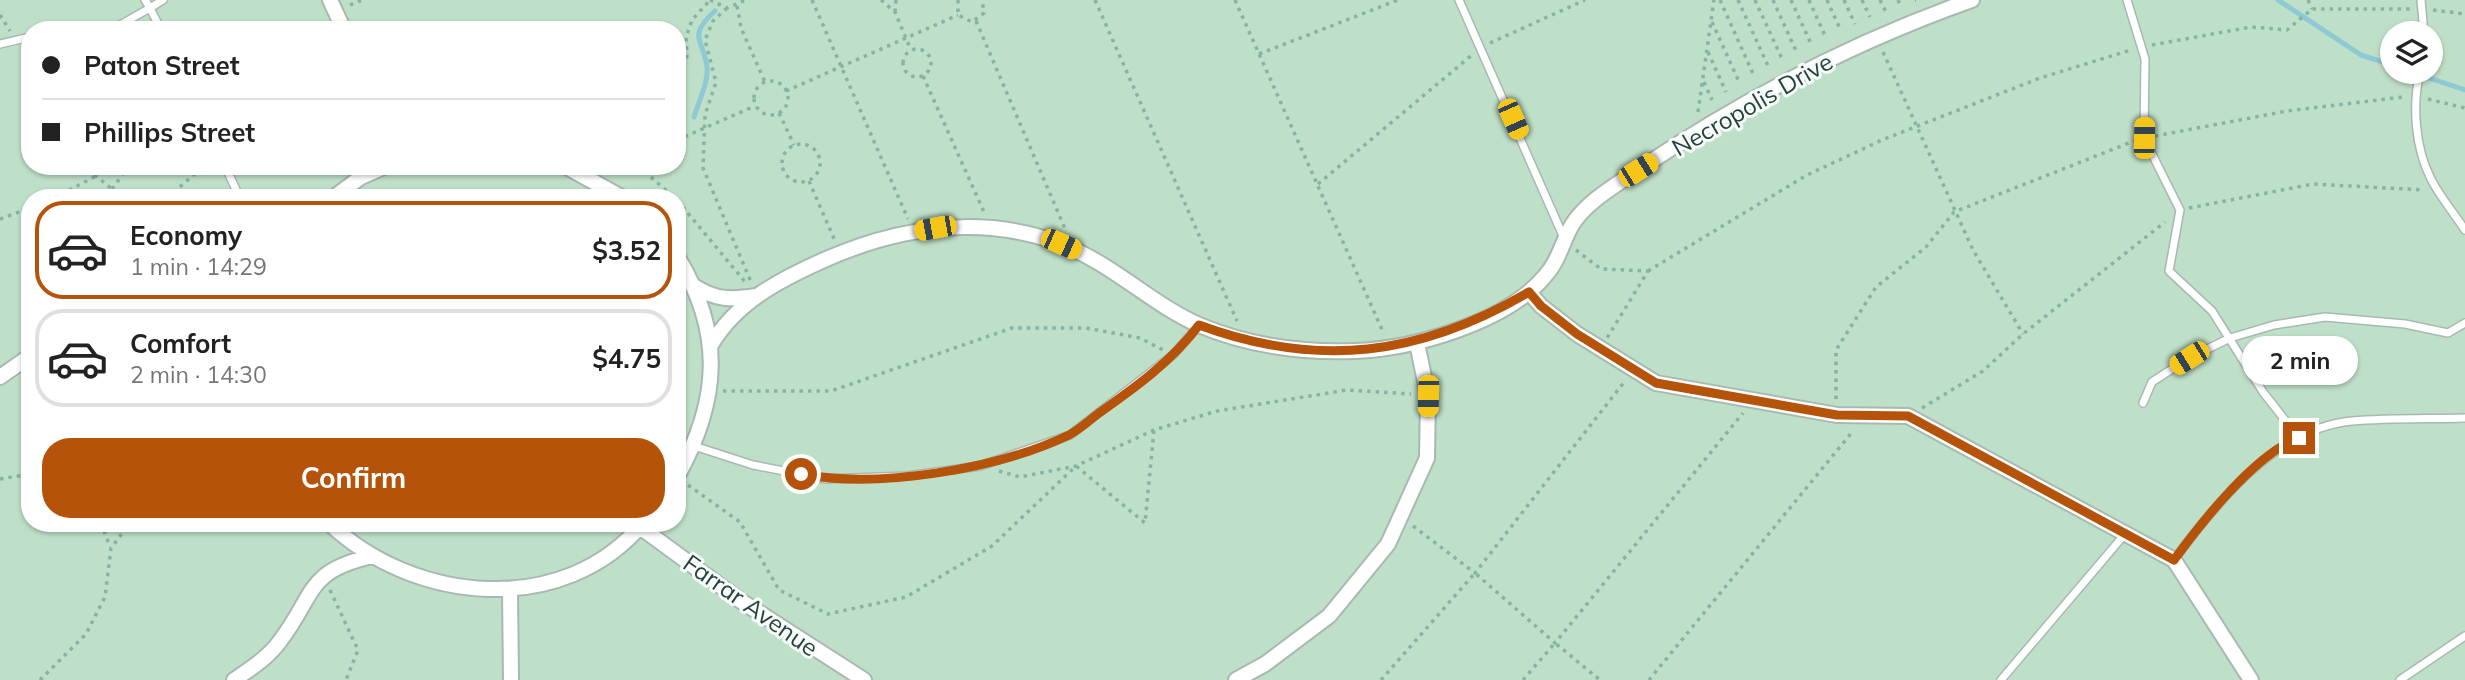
<!DOCTYPE html>
<meta charset="utf-8">
<style>
body{margin:0;font-family:Mulish,sans-serif;background:#f2f2f2;color:#222;height:100vh;display:flex;flex-direction:column;font-size:26px;white-space:nowrap}
*{box-sizing:border-box;margin:0}
p{font-size:23px;color:#767676}
.icon{flex:none;width:38px;height:38px;fill:none;stroke:currentColor;stroke-width:2;stroke-linecap:round;stroke-linejoin:round}
.map{position:relative;flex:1;overflow:hidden}
.drawer{position:absolute;left:21px;top:189px;width:665px;height:343px;display:flex;flex-direction:column;background:#fff;border-radius:28px;box-shadow:0 2px 5px #0004}
.drawer>*{flex:none}
.guide{position:absolute;left:21px;top:21px;width:665px;height:154px;border-radius:28px;box-shadow:0 2px 5px #0004;display:grid;align-content:center;height:154px;padding:0 21px;background:#fff}
.fabs{position:absolute;left:2380px;top:21px;display:grid;gap:14px}
.fabs a{display:grid;place-items:center;width:63px;height:63px;border-radius:50%;background:#fff;box-shadow:0 2px 5px #0004;font-size:35px}
.end{position:absolute;width:32px;height:32px;margin:-16px;border:9px solid #b45309;background:#fff;box-shadow:0 0 0 4px #fff}
.from{border-radius:50%}
.bubble{position:absolute;height:49px;border-radius:24px;background:#fff;box-shadow:0 2px 5px #0004;font-size:23px;font-weight:700;line-height:49px;text-align:center}
.car{position:absolute;width:21px;height:42px;margin:-21px -10px;border-radius:9px;box-shadow:0 0 5px 2px #0007;background:linear-gradient(#f5c518 24%,#345 0 40%,#f5c518 0 76%,#345 0 86%,#f5c518 0)}
.guide b{display:flex;align-items:center;gap:24px;height:66px;font-size:26px}
.guide b+b{border-top:2px solid #e0e0e0}
.guide i{width:18px;height:18px;background:#222}
ul{padding:12px 0 0;list-style:none}
li{display:flex;align-items:center;gap:21px;height:98px;margin:0 14px 10px;padding:0 7px;border:4px solid #e0e0e0;border-radius:28px}
li div{flex:1}
li b{display:block;font-size:26px}
li em{font-style:normal;font-weight:700}
li.current{border-color:#b45309}
li>.icon{width:63px;height:63px;stroke-width:1.5}
.cta{display:flex;gap:14px;margin-top:auto;padding:14px 21px}
.cta a{flex:1;height:80px;border-radius:28px;background:#b45309;color:#fff;font-size:28px;font-weight:700;line-height:80px;text-align:center}
.map>svg:first-child{display:block}
</style>
<div class="map">
<svg width="2465" height="680" viewBox="0 0 2465 680">
<rect width="100%" height="100%" fill="#e6efeb"/>
<path fill="#bfe0c8" fill-rule="evenodd" d="M0,0H2465V680H0ZM30,30H677V166H30ZM2392,33H2431V72H2392ZM30,198H677V523H30Z"/>
<g fill="none" stroke-linecap="round" stroke-linejoin="round">
<path stroke="#8ec9d4" stroke-width="5" d="M2278,0L2361,55L2392,65
M2411,72L2465,90
M694,117C698,103 709,81 707,67C704,40 686,37 715,11"/>
<g stroke="#a8b8b2" stroke-width="10">
<path id="service" d="M145,0L150,8L163,0
M1459,0L1564,238
M2127,0L2145,59L2144,138L2180,210L2169,271L2212,311L2263,392L2299,438
M2421,0L2424,33
M111,30L150,8L161,30
M0,44L30,37
M2420,72C2412,105 2415,148 2431,179C2440,197 2454,213 2465,230
M225,166L240,198
M2143,403L2152,382L2189,358L2230,338L2274,325L2325,317L2405,324L2448,333L2465,323
M694,446L753,465L825,479L907,476L980,466L1070,435L1173,355L1199,325
M2174,560C2216,503 2276,428 2352,421C2389,418 2428,419 2465,418
M2001,680L2125,534
M2400,680L2465,636"/>
</g>
<g stroke="#a8b8b2" stroke-width="18">
<path id="minor" d="M330,0L344,30
M565,166L623,198
M333,198L361,177L386,166
M677,256C724,333 720,400 677,477
M694,286C715,300 732,300 756,296
M1529,292L1541,306L1577,334L1656,383L1837,415L1908,416L2174,560L2251,680
M711,345C736,302 781,279 824,260C914,220 1015,211 1101,264C1134,284 1163,309 1199,325C1249,346 1301,353 1355,351C1413,349 1507,322 1545,276C1559,261 1562,242 1572,225C1586,202 1616,185 1638,170C1742,100 1853,42 1972,0
M0,377L30,356
M329,523C414,604 564,618 643,523
M640,527L741,601L864,680
M510,590L511,680
M234,680C250,669 269,657 280,641C316,594 305,571 373,556
M1236,680L1265,664L1329,616L1388,544L1427,458L1428,396L1417,343"/>
</g>
<path stroke="#86b3a5" stroke-width="3.5" stroke-dasharray="3.5 5" stroke-linecap="butt" d="M710,0L727,8L746,0
M812,0L908,219
M881,0L895,12L911,50
M958,0V15L972,22L984,13L982,0
M1095,0L1237,321
M1235,0L1384,334
M1720,0L1754,76
M1738,0L1769,68
M1755,0L1783,61
M1773,0L1797,53
M1791,0L1812,46
M1809,0L1826,38
M1827,0L1841,31
M1844,0L1855,24
M1862,0L1870,17
M1880,0L1886,12
M1898,0L1901,7
M1915,0H1916
M2308,0L2312,9
M350,5L362,0
M737,6L741,28L765,82
M727,8L713,21L705,40L716,82L705,115L703,168L751,282
M2433,10L2465,14
M895,12L896,0
M0,15L10,31
M976,21L1066,231
M1712,22L1740,84
M1490,43L1585,0
M2152,45L2251,27L2287,30L2312,9H2412
M903 63a14 14 0 1 1 28 0a14 14 0 1 1-28 0Z
M1708,52L1726,92
M1883,52L1973,250L2023,334
M1259,54L1398,0
M923,76L984,212
M754 98a17 17 0 1 1 34 0a17 17 0 1 1-34 0Z
M1704,82L1712,100
M786,91L958,15
M2428,99L2465,108
M1698,112L1714,0
M779,113L794,145
M677,125L679,80L687,56L686,37L692,20L710,0
M2155,136L2287,111L2403,97
M677,140L755,106
M782 163a19 19 0 1 1 38 0a19 19 0 1 1-38 0Z
M94,166L96,176L112,189L131,198
M177,166L190,176
M638,166L675,198
M809,181L835,241
M1318,184L1472,55
M112,189L129,166
M54,198L96,176
M167,198L204,166
M677,200L746,283
M2189,208L2313,184L2424,190
M0,219L30,208
M1576,250L1601,269L1648,271L1607,338
M1648,271L1807,175L1882,140L2040,78L2131,50
M723,391H831L1012,328H1086L1140,338L1163,350
M1836,399V350L1876,287L1926,247L1954,212L2134,141
M1922,408L1983,371L2023,334L2165,222
M999,471L1020,477L1076,466L1154,430L1217,411L1347,390L1411,394
M0,479L30,474
M688,485L740,522L779,590L828,614L906,597L992,546L1076,466L1145,523L1154,430
M101,523L110,547
M1413,526L1475,573L1625,381
M330,590L358,650L346,680
M40,680L86,634L105,597L111,548L130,523
M1381,680L1475,573L1555,643L1743,413
M1523,680L1555,643L1600,680
M1649,680L1853,431"/>
<use href="#service" stroke="#fff" stroke-width="7"/>
<use href="#minor" stroke="#fff" stroke-width="14"/>
</g>
<g fill="none" stroke-linecap="round" stroke-linejoin="round">
<path stroke="#b45309" stroke-width="9" d="M801,474C878,489 998,469 1069,435C1079,430 1090,420 1099,413C1136,387 1172,361 1199,325C1318,369 1420,356 1529,292L1541,306L1577,334L1656,383L1837,415L1908,416L2174,560C2201,523 2256,453 2299,438"/>
</g>
<g text-anchor="middle" dominant-baseline="central" stroke-width="6" stroke-linejoin="round" paint-order="stroke">
<g font-size="24" fill="#24423a" stroke="#f7fbf9">
<text transform="translate(1752 104) rotate(-30)">Necropolis Drive</text>
<text transform="translate(751 605) rotate(35)">Farrar Avenue</text>
</g>
</g>
</svg>
<div class="fabs">
<a><svg class="icon" aria-label="layers" viewBox="0 0 24 24"><path d="M12 4l9 5-9 5-9-5zM3 14l9 5 9-5"/></svg></a>
</div>
<i class="end from" style="left:801px;top:474px"></i>
<i class="end" style="left:2299px;top:438px"></i>
<div class="bubble" style="left:2242px;top:336px;width:116px">2 min</div>
<i class="car" style="left:1513px;top:119px;rotate:156deg"></i>
<i class="car" style="left:2144px;top:138px;rotate:1deg"></i>
<i class="car" style="left:1638px;top:170px;rotate:58deg"></i>
<i class="car" style="left:935px;top:228px;rotate:260deg"></i>
<i class="car" style="left:1061px;top:244px;rotate:114deg"></i>
<i class="car" style="left:2189px;top:358px;rotate:238deg"></i>
<i class="car" style="left:1428px;top:396px;rotate:181deg"></i>
<div class="guide">
<b><i class="from"></i>Paton Street</b>
<b><i></i>Phillips Street</b>
</div>
<section class="drawer">
<ul>
<li class="current"><svg class="icon" aria-label="car" viewBox="0 0 24 24"><path d="M5 17H2v-5l4-1 3-4h7l3 4 3 1v5h-3M9 17h6M6 11h13"/><circle cx="7" cy="17" r="2"/><circle cx="17" cy="17" r="2"/></svg><div><b>Economy</b><p>1 min · 14:29</p></div><em>$3.52</em></li>
<li><svg class="icon" aria-label="car" viewBox="0 0 24 24"><path d="M5 17H2v-5l4-1 3-4h7l3 4 3 1v5h-3M9 17h6M6 11h13"/><circle cx="7" cy="17" r="2"/><circle cx="17" cy="17" r="2"/></svg><div><b>Comfort</b><p>2 min · 14:30</p></div><em>$4.75</em></li>
</ul>
<div class="cta"><a>Confirm</a></div>
</section>
</div>
